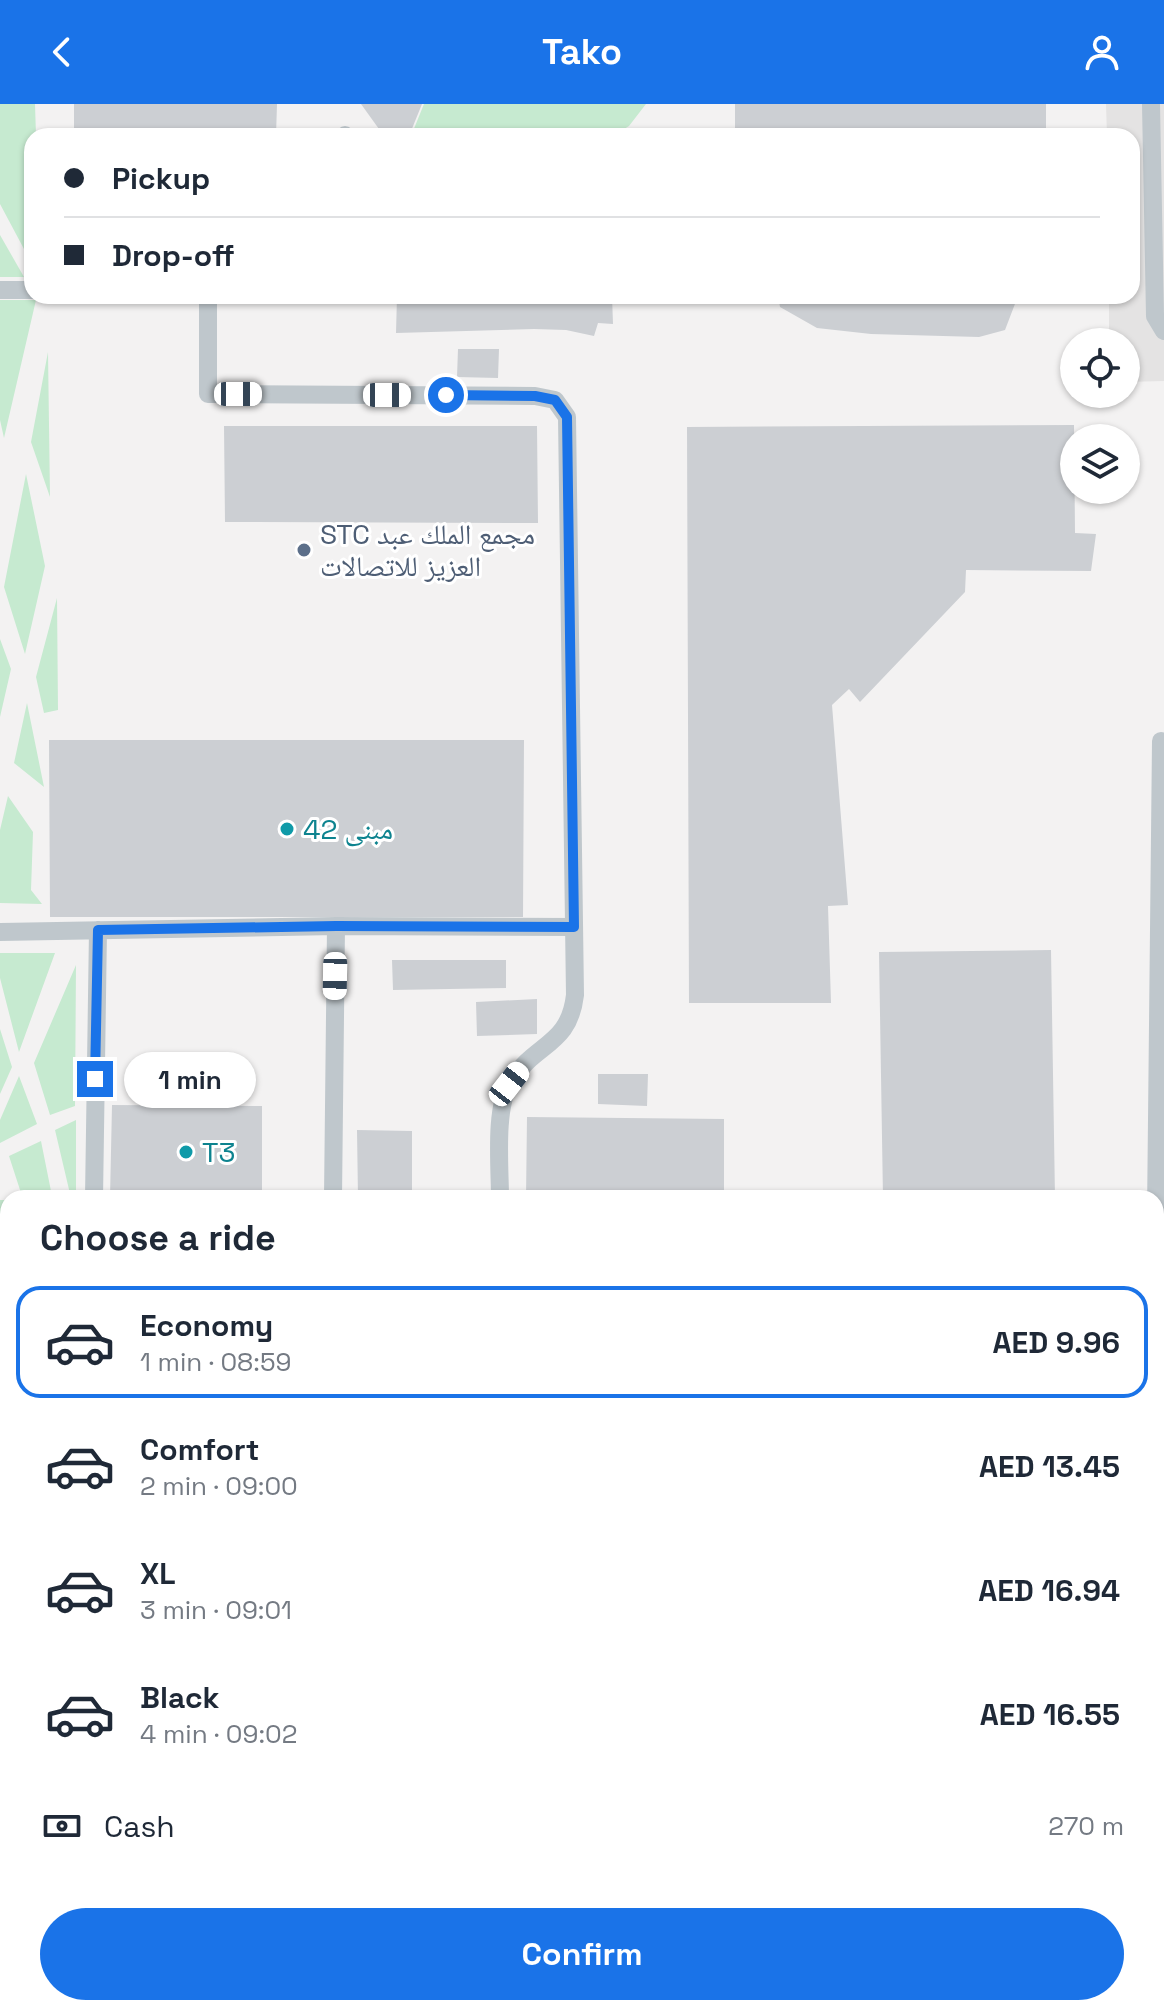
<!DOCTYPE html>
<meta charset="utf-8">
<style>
body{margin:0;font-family:"Space Grotesk","Noto Naskh Arabic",sans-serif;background:#f6f6f7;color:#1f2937;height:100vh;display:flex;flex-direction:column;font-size:30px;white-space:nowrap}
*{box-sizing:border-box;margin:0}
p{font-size:26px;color:#747a83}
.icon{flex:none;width:44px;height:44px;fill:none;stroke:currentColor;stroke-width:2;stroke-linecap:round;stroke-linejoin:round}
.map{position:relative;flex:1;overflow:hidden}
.details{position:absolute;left:0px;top:1086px;width:1164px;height:826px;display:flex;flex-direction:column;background:#fff;border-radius:24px 24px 0 0;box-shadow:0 2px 6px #0004}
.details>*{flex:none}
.guide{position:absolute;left:24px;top:24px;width:1116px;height:176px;border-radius:24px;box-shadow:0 2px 6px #0004;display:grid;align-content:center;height:176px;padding:0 40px;background:#fff}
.fabs{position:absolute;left:1060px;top:224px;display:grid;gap:16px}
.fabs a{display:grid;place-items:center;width:80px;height:80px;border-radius:50%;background:#fff;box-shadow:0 2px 6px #0004;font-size:40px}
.end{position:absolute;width:36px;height:36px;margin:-18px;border:10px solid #1a73e8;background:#fff;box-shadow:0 0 0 4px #fff}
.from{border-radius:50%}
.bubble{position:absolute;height:56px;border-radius:28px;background:#fff;box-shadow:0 2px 6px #0004;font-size:26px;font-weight:700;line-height:56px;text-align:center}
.car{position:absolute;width:24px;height:48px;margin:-24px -12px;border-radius:10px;box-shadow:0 0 6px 2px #0007;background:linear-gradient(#fff 24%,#345 0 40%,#fff 0 76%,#345 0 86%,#fff 0)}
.guide b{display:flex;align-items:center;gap:28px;height:76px;font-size:30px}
.guide b+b{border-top:2px solid #e0e1e3}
.guide i{width:20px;height:20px;background:#1f2937}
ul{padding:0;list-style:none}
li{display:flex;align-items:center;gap:24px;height:112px;margin:0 16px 12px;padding:0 24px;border:4px solid transparent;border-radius:24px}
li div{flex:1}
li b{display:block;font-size:30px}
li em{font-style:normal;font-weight:700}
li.current{border-color:#1a73e8}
li>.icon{width:72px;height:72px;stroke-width:1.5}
h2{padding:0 40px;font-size:36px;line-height:96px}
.pay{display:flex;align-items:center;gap:20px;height:88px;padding:0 40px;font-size:30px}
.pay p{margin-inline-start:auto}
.primary-button{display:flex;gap:16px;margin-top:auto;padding:16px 40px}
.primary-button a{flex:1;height:92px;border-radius:48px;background:#1a73e8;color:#fff;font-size:32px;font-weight:700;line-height:92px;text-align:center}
header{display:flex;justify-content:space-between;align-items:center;height:104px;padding:0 40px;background:#1a73e8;color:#fff;font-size:36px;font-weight:700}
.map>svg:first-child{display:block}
</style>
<header><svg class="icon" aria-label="back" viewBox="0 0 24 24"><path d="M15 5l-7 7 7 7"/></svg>Tako<svg class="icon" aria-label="person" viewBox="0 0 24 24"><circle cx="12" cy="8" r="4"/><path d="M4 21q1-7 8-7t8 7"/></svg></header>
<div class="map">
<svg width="1164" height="1911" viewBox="0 0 1164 1911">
<rect width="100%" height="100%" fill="#f3f2f2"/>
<path fill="#e4e3e3" d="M1106,0H1164V277L1126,278V238H1109V192H1132V32H1107Z"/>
<path fill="#c6ead0" d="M0,0H35L36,32H32V160L0,100Z
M424,0H646L629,22L613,32H411Z
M0,131L24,173H0Z
M0,196H36L4,334L0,316Z
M48,248L50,393L31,338Z
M26,370L45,462L25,550L4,483Z
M57,494L58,606L44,609L36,573Z
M0,535L11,565L0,613Z
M27,599L44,683L14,659Z
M8,692L33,728L31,786L42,800L0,799V726Z
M0,849H55L19,948L0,874Z
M76,861L75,1002L50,1011L34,959Z
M0,925L12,963L0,990Z
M19,972L37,1020L0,1039V1016Z
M76,1016V1094H71L55,1026Z
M41,1037L52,1092L21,1089L9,1052Z
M0,1096H8V1205L0,1197Z"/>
<path fill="#cccfd3" d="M74,0H277L276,32H74Z
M361,0H422L409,32H384Z
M735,0H1046V32H735Z
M397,192H612L613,220L598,219L594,232L566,226L534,225L396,229Z
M778,192H1018L1005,226L979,233L871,230L817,224L780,203Z
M458,245H499L498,274L457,273Z
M1074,321L1075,429L1096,430L1091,467L966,466L965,488L860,598L849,585L832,601L848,801L828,802L831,899H689L687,323Z
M224,322H537L538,419L225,418Z
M49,636H524L523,813H50Z
M1051,846L1055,1094H883L879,848Z
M392,856H506V884L393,886Z
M537,895V930L477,932L476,898Z
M598,970H648L647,1002L598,1000Z
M112,1001L262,1002V1094H110Z
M527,1013L724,1015V1094H526Z
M357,1026L412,1027V1094H358Z
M1156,1364H1164V1544H1156Z
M0,1385H4L5,1453H0Z
M0,1601H4V1728H0Z
M1156,1611H1164V1736H1156Z
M1156,1738H1164V1848H1156Z"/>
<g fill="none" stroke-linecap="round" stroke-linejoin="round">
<path stroke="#bfc7cc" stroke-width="18" d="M1151,0L1155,212L1164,227
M345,31V32
M0,186H32
M208,192V290L535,292L555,296L567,313L575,891C569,942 536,938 511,977C494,1003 500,1063 500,1094
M0,828L336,822L574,823
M94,1094L98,826
M333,1094L336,822
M1156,1110L1161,637
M1156,1163L1164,1158
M1156,1222V1204
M0,1229H8
M0,1297H8
M1156,1304H1164
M578,1911V1904"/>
<path stroke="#bfc7cc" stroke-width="38" d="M0,1562H8
M1156,1574H1164
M0,1871H8
M1156,1878H1164"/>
</g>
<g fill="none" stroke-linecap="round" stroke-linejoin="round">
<path stroke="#1a73e8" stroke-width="10" d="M95,975L98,826L336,822L574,823L567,313L555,296L535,292L446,291"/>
</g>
<circle fill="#5c6f8a" stroke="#fff" stroke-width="3" cx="304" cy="446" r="8"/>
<g fill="#0f9aa8" stroke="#fff" stroke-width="3">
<circle cx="287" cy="725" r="8"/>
<circle cx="186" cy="1048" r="8"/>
</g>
<g text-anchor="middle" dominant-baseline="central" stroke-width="6" stroke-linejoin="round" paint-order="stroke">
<g font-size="28" fill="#4e5e75" stroke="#fff" text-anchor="start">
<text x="320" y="430">STC مجمع الملك عبد<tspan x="320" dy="32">العزيز للاتصالات</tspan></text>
</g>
<g font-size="28" fill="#0d838f" stroke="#fff" text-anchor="start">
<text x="303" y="725">مبنى 42</text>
<text x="202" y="1048">T3</text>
</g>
</g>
</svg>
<div class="fabs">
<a><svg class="icon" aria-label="locate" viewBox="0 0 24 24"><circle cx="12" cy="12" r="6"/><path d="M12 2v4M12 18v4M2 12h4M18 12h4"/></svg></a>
<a><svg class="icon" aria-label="layers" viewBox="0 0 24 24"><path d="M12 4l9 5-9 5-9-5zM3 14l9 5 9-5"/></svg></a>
</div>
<i class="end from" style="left:446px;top:291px"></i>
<i class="end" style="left:95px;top:975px"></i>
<div class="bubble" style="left:124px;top:948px;width:132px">1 min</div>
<i class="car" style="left:238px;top:290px;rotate:90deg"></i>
<i class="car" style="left:387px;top:291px;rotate:90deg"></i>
<i class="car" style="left:335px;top:872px;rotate:181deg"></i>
<i class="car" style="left:509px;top:980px;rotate:38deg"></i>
<div class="guide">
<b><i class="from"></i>Pickup</b>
<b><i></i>Drop-off</b>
</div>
<section class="details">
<h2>Choose a ride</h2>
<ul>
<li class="current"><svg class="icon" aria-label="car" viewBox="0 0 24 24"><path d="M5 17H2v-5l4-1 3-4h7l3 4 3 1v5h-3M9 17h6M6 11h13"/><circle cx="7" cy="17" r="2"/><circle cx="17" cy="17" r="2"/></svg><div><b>Economy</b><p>1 min · 08:59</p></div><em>AED 9.96</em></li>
<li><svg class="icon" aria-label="car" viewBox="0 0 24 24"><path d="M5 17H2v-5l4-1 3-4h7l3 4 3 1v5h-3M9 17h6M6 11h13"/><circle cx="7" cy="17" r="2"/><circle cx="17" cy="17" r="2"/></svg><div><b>Comfort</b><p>2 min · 09:00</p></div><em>AED 13.45</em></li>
<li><svg class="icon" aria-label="car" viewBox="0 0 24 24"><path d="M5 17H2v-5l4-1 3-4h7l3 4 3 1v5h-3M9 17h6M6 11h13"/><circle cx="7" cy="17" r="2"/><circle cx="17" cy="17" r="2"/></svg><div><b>XL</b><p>3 min · 09:01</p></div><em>AED 16.94</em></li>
<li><svg class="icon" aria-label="car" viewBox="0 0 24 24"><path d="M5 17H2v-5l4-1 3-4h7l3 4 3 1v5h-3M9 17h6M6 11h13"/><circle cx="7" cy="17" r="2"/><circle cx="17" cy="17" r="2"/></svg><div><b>Black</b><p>4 min · 09:02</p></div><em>AED 16.55</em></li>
</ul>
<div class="pay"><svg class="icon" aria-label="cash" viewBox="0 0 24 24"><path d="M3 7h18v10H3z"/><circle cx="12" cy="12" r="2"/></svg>Cash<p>270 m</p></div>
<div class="primary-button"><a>Confirm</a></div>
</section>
</div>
